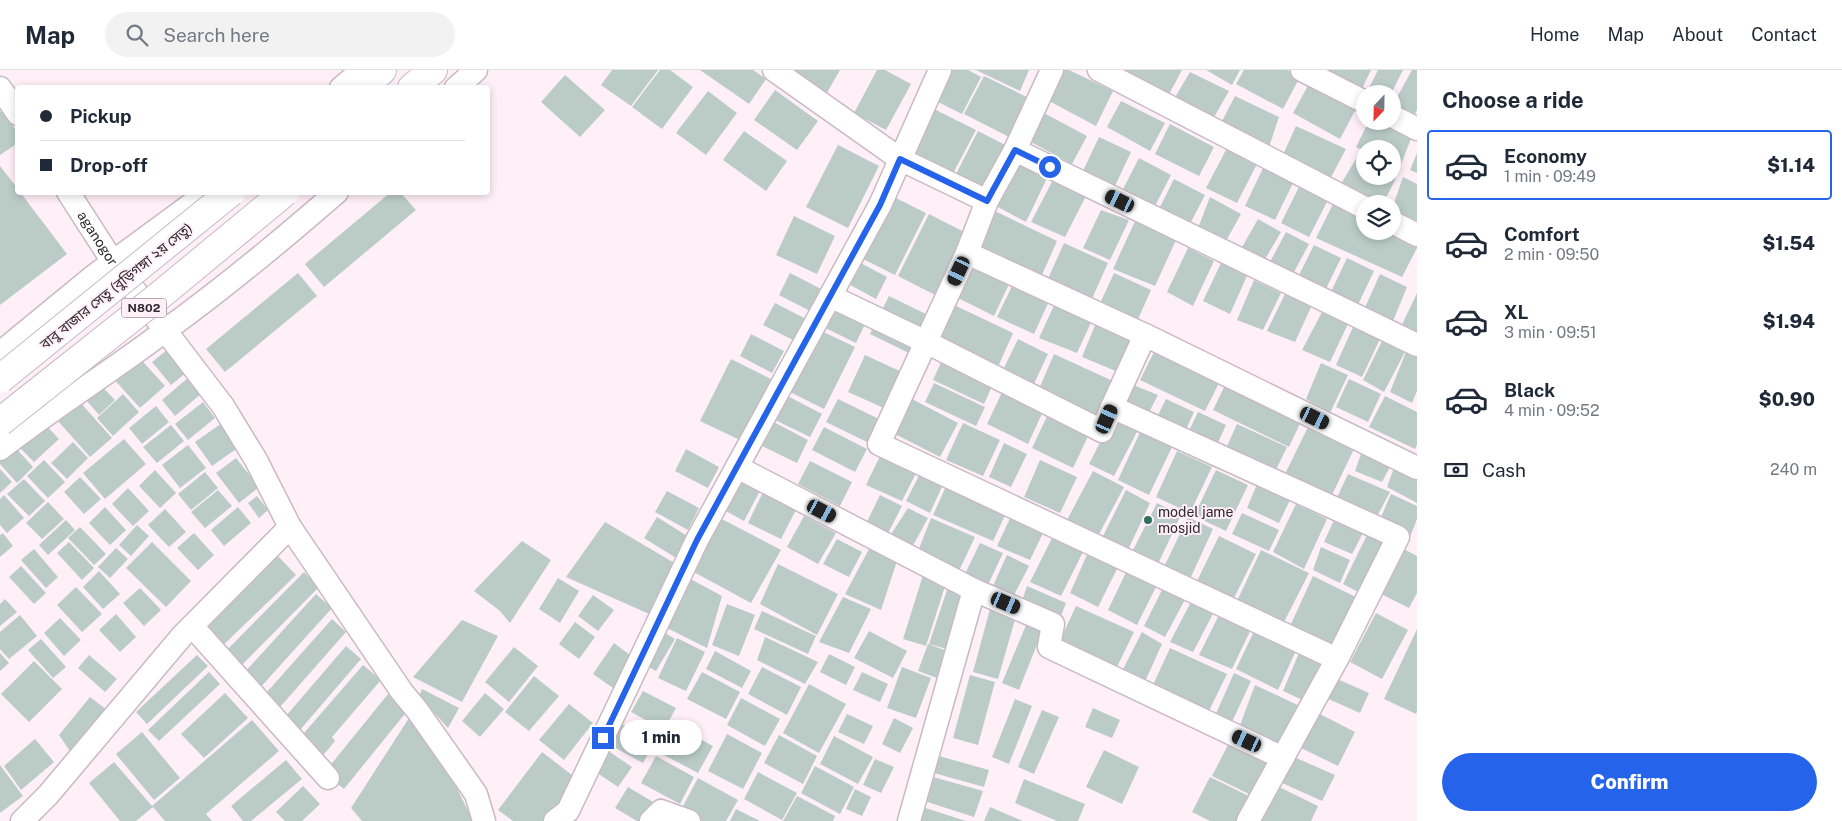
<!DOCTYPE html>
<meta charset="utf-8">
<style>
body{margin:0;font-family:"Public Sans","Noto Sans Bengali",sans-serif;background:#f2f2f3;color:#1f2937;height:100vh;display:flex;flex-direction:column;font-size:19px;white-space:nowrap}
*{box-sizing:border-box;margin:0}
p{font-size:16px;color:#747a83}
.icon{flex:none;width:28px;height:28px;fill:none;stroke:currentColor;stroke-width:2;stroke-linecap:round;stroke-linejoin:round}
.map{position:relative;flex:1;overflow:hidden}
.panel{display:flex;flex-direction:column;background:#fff;width:425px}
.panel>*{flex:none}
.hud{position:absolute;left:15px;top:15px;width:475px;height:110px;border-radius:5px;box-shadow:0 2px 8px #0003;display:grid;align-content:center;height:110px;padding:0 25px;background:#fff}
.needle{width:32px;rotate:202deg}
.tools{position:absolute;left:1356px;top:15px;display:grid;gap:10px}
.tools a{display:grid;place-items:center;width:45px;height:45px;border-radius:50%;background:#fff;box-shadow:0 2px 8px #0003;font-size:25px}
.end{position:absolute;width:22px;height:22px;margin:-11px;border:6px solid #2563eb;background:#fff;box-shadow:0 0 0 2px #fff}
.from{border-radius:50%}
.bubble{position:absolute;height:35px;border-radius:18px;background:#fff;box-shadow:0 2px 8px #0003;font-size:16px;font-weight:800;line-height:35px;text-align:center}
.car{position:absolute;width:15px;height:30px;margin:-15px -8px;border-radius:6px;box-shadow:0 0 4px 1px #0007;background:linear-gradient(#222 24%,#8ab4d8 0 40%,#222 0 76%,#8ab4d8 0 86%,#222 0)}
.hud b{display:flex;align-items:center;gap:18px;height:48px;font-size:19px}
.hud b+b{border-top:1px solid #e0e1e3}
.hud i{width:12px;height:12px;background:#1f2937}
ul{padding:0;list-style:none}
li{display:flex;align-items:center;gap:15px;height:70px;margin:0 10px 8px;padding:0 15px;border:2px solid transparent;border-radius:5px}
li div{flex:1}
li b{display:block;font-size:19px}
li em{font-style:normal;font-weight:800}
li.active{border-color:#2563eb}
li>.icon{width:45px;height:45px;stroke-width:1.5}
h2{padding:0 25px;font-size:22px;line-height:60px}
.pay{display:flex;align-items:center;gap:12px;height:55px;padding:0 25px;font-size:19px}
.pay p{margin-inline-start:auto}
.button{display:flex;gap:10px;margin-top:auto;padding:10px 25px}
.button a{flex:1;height:58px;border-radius:30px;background:#2563eb;color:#fff;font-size:20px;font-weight:800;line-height:58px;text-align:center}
header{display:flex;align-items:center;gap:30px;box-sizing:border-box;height:70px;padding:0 25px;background:#fff;border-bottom:1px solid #e0e1e3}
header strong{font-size:24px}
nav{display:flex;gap:28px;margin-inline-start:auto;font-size:18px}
.search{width:350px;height:45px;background:#f2f2f3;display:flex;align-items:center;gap:12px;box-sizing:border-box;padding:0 18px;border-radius:28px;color:#747a83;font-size:19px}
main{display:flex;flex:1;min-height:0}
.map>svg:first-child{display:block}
</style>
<header>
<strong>Map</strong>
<div class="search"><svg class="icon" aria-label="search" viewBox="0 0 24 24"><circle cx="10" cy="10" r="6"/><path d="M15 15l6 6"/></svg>Search here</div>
<nav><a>Home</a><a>Map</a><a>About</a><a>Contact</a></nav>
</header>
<main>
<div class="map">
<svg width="1417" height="751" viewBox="0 0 1417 751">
<rect width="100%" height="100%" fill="#ffeff7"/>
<path fill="#bbccc7" d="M612,0H658L631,36L601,15Z
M660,0H670L693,17L662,59L632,37Z
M700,0H753L766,9L749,34Z
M795,0H840L824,28L793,4Z
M877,0H885L911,14L886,60L854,43Z
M945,0H968L981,7L962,44L930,28Z
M976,0H1029L1020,21Z
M1064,0H1069L1113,21L1096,56L1049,31Z
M1122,0H1182L1166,30Z
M1206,0H1240L1232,15Z
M1244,0H1287L1300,7L1283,39L1236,14Z
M1321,0H1371L1361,21Z
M1378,0H1403L1391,24H1371L1367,22Z
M1412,0H1417V40L1413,48L1392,36Z
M1190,2L1229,21L1213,49L1174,29Z
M565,5L605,40L580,67L541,32Z
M984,6L1029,28L1009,67L964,44Z
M1310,12L1357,37L1340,69L1293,43Z
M775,20L818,51L797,80L754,50Z
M708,21L737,43L706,85L676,63Z
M1235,26L1279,47L1268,80L1221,53Z
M1121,31L1165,53L1150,81L1107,57Z
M930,37L976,60L950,109L905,86Z
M2,41L18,63V73L0,85V42Z
M1042,42L1087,66L1072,94L1027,70Z
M1369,51H1386L1412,66L1400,97L1392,94V79H1365V82L1356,77Z
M1170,54L1214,77L1199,106L1155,84Z
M1296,56L1346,79L1329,111L1282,87Z
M744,61L787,91L766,121L723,90Z
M978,61L1011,78L987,124L954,108Z
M1099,67L1131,82L1114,118L1082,103Z
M838,75L879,96L848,158L806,137Z
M1227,78L1258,92L1237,133L1206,118Z
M1417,83V103L1410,100Z
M1016,87L1049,104L1026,152L996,136Z
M1139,88L1171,105L1155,136L1121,123Z
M1356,89L1365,94V106H1392L1396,108L1383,134H1378L1342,112Z
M0,96L18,119V122H20L67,184L0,235Z
M1264,96L1294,111L1275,150L1245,136Z
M1055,106L1088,122L1065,167L1031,152Z
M1403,107L1417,114V151L1392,139Z
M1174,109L1205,125L1190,154L1160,137Z
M1300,115L1328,130L1309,167L1281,153Z
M391,122H400L416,140L324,217L305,194Z
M884,122L926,143L895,205L853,184Z
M1210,127L1241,144L1226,171L1198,158Z
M1333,134L1365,149V161H1390L1417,174V178L1402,207L1316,168Z
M1101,140L1129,150L1110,190L1083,178Z
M995,141L1057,171L1041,207L979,176Z
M929,144L970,165L939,227L898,206Z
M794,146L835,166L817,204L776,185Z
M1136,149L1177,168L1155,216L1113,199Z
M1258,149L1281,162L1264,191L1241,179Z
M1286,162L1309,174L1293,204L1270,192Z
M1064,173L1108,193L1091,231L1047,211Z
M1314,175L1341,188L1323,225L1296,211Z
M1188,178L1214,191L1193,236L1167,222Z
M1347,188L1374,201L1356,239L1329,226Z
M855,190L887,207L876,229L843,211Z
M972,193L1010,212L994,246L956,227Z
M1221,193L1247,206L1230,244L1203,231Z
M298,203L317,226L225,302L206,279Z
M790,203L823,220L812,242L779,225Z
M1114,203L1151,220L1135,256L1097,240Z
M1380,204L1407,217L1391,256L1363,242Z
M1015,210L1051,227L1034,264L997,247Z
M1254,210L1281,223L1263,260L1237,250Z
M833,215L874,235L856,273L815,253Z
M1286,222L1312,235L1295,272L1267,261Z
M1417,223V269L1399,261Z
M889,226L930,246L911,284L870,264Z
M1057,229L1094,246L1077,283L1039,268Z
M775,233L808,250L797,272L763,255Z
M952,234L1013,263L997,299L935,270Z
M1322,242L1348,254L1330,292L1302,280Z
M1098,248L1135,266L1118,302L1082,287Z
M813,257L855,277L824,339L782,318Z
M1353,257L1380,269L1362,307L1336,295Z
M751,264L784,281L772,303L740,286Z
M1018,269L1048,284L1033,316L1002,302Z
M1383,269L1406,280L1384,322L1363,310Z
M173,275L192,298L171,315L152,292Z
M1156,278L1221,309L1205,341L1140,310Z
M1406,282L1417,287V321L1412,333L1390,322Z
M136,284L165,316L140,338L111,306Z
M1054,284L1115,312L1099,348L1039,319Z
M865,285L902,302L886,339L848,322Z
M731,289L773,310L742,371L700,351Z
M942,290L993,314L984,334L933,310Z
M1321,293L1348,305L1330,343L1306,329Z
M189,307L202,323L175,346L162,330Z
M1349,309L1381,324L1368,352L1336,337Z
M96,310L115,330L99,345L81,324Z
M1227,311L1303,347L1289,377L1213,340Z
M934,313L985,337L976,356L925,332Z
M1131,314L1158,325L1147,346L1123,334Z
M1005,316L1046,335L1028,374L987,354Z
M780,322L822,344L810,367L767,346Z
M123,324L139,342L113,366L97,348Z
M1385,326L1417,342V375L1415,379L1369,357Z
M838,329L881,350L869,373L826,352Z
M912,329L958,353L940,387L893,363Z
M1166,329L1194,342L1184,364L1155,351Z
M79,331L112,368L90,387L57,350Z
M203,332L215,348L188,370L175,354Z
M156,336L169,352L142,374L129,358Z
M1050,340L1091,360L1073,398L1032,378Z
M1198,342L1226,355L1216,377L1187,365Z
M1114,345L1139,358L1114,406L1089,394Z
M766,348L808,370L797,393L754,372Z
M43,352L59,369L34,392L17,375Z
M222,353L239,377L212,396L195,372Z
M963,353L1000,370L983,406L946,390Z
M1237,354L1287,377L1273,406L1223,385Z
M171,355L184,371L157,393L143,377Z
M1309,355L1354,379L1330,429L1283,408Z
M824,357L867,379L855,402L812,380Z
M1141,360L1173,375L1149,425L1118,410Z
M124,369L146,394L105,429L83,403Z
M73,372L88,388L67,409L51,393Z
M1004,373L1027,384L1011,417L989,407Z
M13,375L33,397L17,413L0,394V387Z
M188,375L206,398L180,418L162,395Z
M1363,378L1392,393L1382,412L1355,401Z
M686,379L719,397L708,418L675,401Z
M1177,381L1212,397L1190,443L1156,427Z
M882,382L918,399L902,431L866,415Z
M236,388L259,417L239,433L216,403Z
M44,390L65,412L48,428L27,406Z
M1040,390L1077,407L1060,443L1024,427Z
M810,391L852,412L840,436L798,414Z
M1395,395L1417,405V433L1387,417Z
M923,398L945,410L930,443L906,431Z
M0,399L12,412L0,423Z
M155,400L176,423L160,438L139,416Z
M1216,400L1248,415L1226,461L1194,446Z
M1093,401L1124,417L1098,466L1067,450Z
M205,402L218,418L191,440L178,424Z
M1348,404L1390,422L1375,450L1334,434Z
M80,407L101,429L84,444L64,422Z
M739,407L761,419L744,451L724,440Z
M24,409L45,431L29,446L7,424Z
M948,412L1008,439L993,471L933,445Z
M1257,414L1290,430L1279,453L1247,438Z
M128,418L149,441L133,456L112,434Z
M218,420L232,436L205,458L191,442Z
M764,420L798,436L781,469L748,453Z
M1126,420L1150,433L1127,482L1101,470Z
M667,421L699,438L688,460L655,442Z
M1391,424L1417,436V449L1410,467L1378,454Z
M4,425L24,448L7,463L0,455V429Z
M880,425L902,436L885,469L864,458Z
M257,426L268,440L259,448L248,433Z
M48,432L64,449L42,469L26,453Z
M1157,433L1181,445L1158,494L1132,482Z
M1296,434L1327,449L1304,499L1273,482Z
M105,437L126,460L110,475L89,453Z
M238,437L251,453L224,476L211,460Z
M908,438L928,448L910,481L888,469Z
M165,439L186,462L169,477L148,455Z
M1013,442L1046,457L1030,490L997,476Z
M1242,443L1279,460L1269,481L1232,464Z
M804,446L836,463L818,494L787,477Z
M657,447L689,467L676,488L644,468Z
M718,447L781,480L751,533L690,500Z
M1188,447L1213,459L1190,509L1164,497Z
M931,448L975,467L958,503L917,484Z
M66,450L75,460L48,485L39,475Z
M1334,450L1363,463L1352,484L1324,472Z
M605,452L676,494L649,544L566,507Z
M137,455L149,466L131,486L119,475Z
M80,457L106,484L94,495L68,468Z
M1056,460L1086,476L1061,526L1030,512Z
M3,463L13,476L0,487V465Z
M194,463L214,485L198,500L177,478Z
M1367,465L1389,476L1364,525L1343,514Z
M1219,466L1256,484L1233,530L1196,513Z
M837,469L862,482L849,507L823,494Z
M522,471L551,490L510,553L500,541L474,521Z
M69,472L94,498L82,510L57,483Z
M152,472L191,511L166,537L126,498Z
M980,473L1003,483L987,517L963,508Z
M1321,477L1350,490L1340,513L1313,500Z
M1400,477L1417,486V523L1409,538L1377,522Z
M116,478L128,489L110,508L98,497Z
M1090,478L1120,493L1098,537L1070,523Z
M34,479L58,507L46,518L21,490Z
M869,479L897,491L881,540L845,524Z
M1261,480L1309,503L1284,552L1237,531Z
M1007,485L1029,496L1012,529L991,520Z
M278,486L296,505L212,586L195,568Z
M778,494L838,524L817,565L760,534Z
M21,496L46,523L34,534L9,507Z
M1129,496L1159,511L1137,555L1108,540Z
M99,501L120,524L103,539L83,517Z
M304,502L319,517L232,605L217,590Z
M923,505L946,513L926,576L903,569Z
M1313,506L1360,529L1336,579L1290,556Z
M687,507L722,526L707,578L665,557Z
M558,508L579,521L560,553L539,539Z
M1166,512L1188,524L1165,567L1144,556Z
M949,514L966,520L947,579L929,574Z
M1027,516L1066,533L1059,551L1021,534Z
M76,517L102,544L82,562L57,535Z
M140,518L161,540L144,556L123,533Z
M316,524L332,538L250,629L234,614Z
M593,525L614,540L598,561L578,546Z
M843,527L871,539L849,583L819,572Z
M1193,528L1215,540L1193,582L1170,572Z
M5,529L17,542L0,556V534Z
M727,534L755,545L739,586L712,575Z
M1076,536L1134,562L1115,601L1058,575Z
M990,539L1016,546L998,609L973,602Z
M1222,539L1253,555L1232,599L1199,585Z
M762,541L816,566L808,584L754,559Z
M1376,543L1408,560L1382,609L1350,592Z
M116,544L136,567L120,582L99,560Z
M20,545L37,566L9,589L0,579V562Z
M60,548L81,570L64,586L44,563Z
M332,549L346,562L273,645L258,632Z
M462,550L498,566L462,632L413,607Z
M575,552L595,567L579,589L559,574Z
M1026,555L1042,562L1019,620L1002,613Z
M1257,555L1299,574L1278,620L1236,599Z
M654,556L675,569L656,601L635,589Z
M1417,559V641L1416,644L1384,629Z
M869,561L907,581L893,608L854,588Z
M1142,562L1162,574L1143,616L1120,605Z
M765,567L818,592L805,614L757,590Z
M677,568L705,582L686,621L658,608Z
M41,569L66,597L53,608L28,580Z
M614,573L634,588L613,618L593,604Z
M928,574L947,581L937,608L918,601Z
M346,576L361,589L288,674L273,661Z
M514,577L538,596L509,632L485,612Z
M1170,578L1227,604L1207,645L1152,617Z
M1301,578L1329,591L1309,633L1283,621Z
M715,581L751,601L742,618L706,599Z
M0,583L9,593L0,601Z
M829,584L855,597L846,615L820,602Z
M89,585L117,609L105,622L78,598Z
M197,585L208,596L147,654L136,642Z
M34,591L62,619L29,652L1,624Z
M363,595L381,610L332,667L335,671L320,689L298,670Z
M762,597L801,617L787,645L748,624Z
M902,597L931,608L916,648L887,638Z
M209,602L220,614L159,671L148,660Z
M702,602L740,622L726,649L687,629Z
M862,602L888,614L880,632L853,620Z
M1234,603L1251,611L1231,654L1214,648Z
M1326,604L1369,623L1360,643L1317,624Z
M970,605L995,612L978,675L953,668Z
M534,606L559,626L529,661L505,642Z
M809,614L846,634L819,683L783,663Z
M1255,615L1302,637L1284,677L1240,655Z
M422,619L459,638L448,658L419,626Z
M643,621L676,638L664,660L631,642Z
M225,623L248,648L204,688L181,664Z
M485,623L504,639L480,667L462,651Z
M388,624L408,640L344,719L324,703Z
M90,627L107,640L72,684L59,665Z
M741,628L780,649L765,676L727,655Z
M1015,629L1032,636L1009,694L992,687Z
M569,634L593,653L564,690L539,670Z
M1093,638L1120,650L1112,668L1085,657Z
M1042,640L1059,647L1034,704L1018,697Z
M1312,640L1355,662L1338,696L1295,675Z
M847,644L873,656L864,674L838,662Z
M409,648L441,686L473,751H362L351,738Z
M894,648L913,658L900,683L882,674Z
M252,650L279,681L206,744L212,751H165L153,737L136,751H120L89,713L114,692L152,736Z
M622,654L655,671L643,693L610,675Z
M675,655L713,676L698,703L660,683Z
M142,662L180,708L154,730L116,684Z
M727,664L762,683L743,719L708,701Z
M779,665L817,686L803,714L764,693Z
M834,666L873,687L858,714L820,694Z
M35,669L54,692L21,720L4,696Z
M1230,671L1272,693L1255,727L1212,706Z
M601,676L632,697L618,717L587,696Z
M1104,680L1139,697L1122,734L1086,717Z
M542,682L581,712L551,751H513L498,740Z
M928,683L989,700L984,717L923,700Z
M656,686L694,707L680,734L641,713Z
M1294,687L1335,705L1322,731L1282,713Z
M875,689L894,697L881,723L863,715Z
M286,690L302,709L251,751H243L231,736Z
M0,695L23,726L0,743Z
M815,696L854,717L840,744L801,723Z
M758,702L797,723L782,750L744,729Z
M919,703L983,721L974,747L912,727Z
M1210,707L1253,728L1242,751H1210L1192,742Z
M698,708L738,730L726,751H675Z
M1024,709L1085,734L1078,751H1057L1015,733Z
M1275,715L1318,736L1311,751H1261L1258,750Z
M303,716L320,734L302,751H285L276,742Z
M628,717L660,736L651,751H637L615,738Z
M855,719L871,727L862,746L846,739Z
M797,726L835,746L833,751H783Z
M913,734L966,751H920Z
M990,737L1023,751H984Z
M736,739L760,751H730Z"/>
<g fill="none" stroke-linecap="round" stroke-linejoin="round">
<g stroke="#c9bac2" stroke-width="25">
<g id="minor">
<path d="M774,0L900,89L987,131"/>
<path d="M1052,0L1015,80L987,131L967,183L879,374L1337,589L1398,467L1112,337L1145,265L1417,398"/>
<path d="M1099,0L1365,138"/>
<path d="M1302,0L1365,32"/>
<path d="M0,18L18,44"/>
<path d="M341,18L362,0"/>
<path d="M456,18L476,0"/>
<path d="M1392,46L1417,59"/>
<path d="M1015,80L1417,275"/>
<path id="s1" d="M68,122L113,192L223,336L256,390L290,457L402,622L417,640L476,724L484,751"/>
<path d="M1392,152L1417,165"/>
<path d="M967,183L1145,265"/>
<path d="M830,226L926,272L1102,361L1112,337"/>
<path d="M0,283L95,205L208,122"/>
<path d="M0,379C54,337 112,301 166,260C225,217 282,170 337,122"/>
<path d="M737,397L974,520L1053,554L1049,577L1283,688"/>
<path d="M192,556L328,708"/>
<path d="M22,751L48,725L182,566L290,457"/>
<path d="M555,751L568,741L697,470L880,135L940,0"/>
<path d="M651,751L661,741L689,751"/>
<path d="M909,751L974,520"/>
<path d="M1248,751L1337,589"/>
</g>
</g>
<g stroke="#c9bac2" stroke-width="30">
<path id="highway" d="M362,18L382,0
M412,18L433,0"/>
</g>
<use href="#minor" stroke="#fff" stroke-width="22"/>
<use href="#highway" stroke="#fff" stroke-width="28"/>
<g stroke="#c9bac2" stroke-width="30" stroke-linecap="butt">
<path id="highway-bridge" d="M0,309L231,122
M0,352L159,226L285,122"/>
</g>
<use href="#highway-bridge" stroke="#fff" stroke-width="28"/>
</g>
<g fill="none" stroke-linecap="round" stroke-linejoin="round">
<path stroke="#2563eb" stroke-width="6" d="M603,668L697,470L880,135L900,89L987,131L1015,80L1050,97"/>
</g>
<circle fill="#2f7161" stroke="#ffeff7" stroke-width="2" cx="1148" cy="450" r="5"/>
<g text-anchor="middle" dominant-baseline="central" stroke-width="4" stroke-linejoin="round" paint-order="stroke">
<rect fill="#ffeff7" stroke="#6d6469" stroke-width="1" x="121.5" y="228.5" width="45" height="19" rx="4"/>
<g font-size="12" font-weight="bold" fill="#2f292c">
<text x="144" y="238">N802</text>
</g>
<g font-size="14" fill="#2f292c" stroke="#ffeff7">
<text stroke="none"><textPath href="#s1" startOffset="55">aganogor</textPath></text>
<text transform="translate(116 216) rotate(-39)">বাবু বাজার সেতু (বুড়িগঙ্গা ২য় সেতু)</text>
</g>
<g font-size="14" fill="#2f292c" stroke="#ffeff7" text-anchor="start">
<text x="1158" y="442">model jame<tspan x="1158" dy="16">mosjid</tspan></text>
</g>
</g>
</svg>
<div class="tools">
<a><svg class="needle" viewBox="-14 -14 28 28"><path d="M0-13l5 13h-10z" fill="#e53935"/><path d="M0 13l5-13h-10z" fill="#747a83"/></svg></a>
<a><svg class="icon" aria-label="locate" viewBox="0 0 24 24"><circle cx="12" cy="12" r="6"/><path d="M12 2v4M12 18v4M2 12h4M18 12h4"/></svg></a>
<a><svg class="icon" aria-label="layers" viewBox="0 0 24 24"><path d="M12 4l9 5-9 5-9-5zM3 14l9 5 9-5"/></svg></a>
</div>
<i class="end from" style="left:1050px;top:97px"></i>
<i class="end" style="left:603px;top:668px"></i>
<div class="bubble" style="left:620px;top:650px;width:82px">1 min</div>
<i class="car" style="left:1120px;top:131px;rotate:296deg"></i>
<i class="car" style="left:959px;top:201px;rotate:205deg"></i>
<i class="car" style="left:1315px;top:348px;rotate:116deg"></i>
<i class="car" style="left:1107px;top:349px;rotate:24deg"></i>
<i class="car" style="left:822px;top:441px;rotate:118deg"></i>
<i class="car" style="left:1006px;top:533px;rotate:113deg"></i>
<i class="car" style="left:1247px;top:671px;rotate:295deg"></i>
<div class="hud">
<b><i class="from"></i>Pickup</b>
<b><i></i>Drop-off</b>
</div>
</div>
<section class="panel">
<h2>Choose a ride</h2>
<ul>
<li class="active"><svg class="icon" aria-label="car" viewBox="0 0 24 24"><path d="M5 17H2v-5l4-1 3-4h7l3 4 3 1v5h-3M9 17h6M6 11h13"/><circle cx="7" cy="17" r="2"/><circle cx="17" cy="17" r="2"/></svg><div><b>Economy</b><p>1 min · 09:49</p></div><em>$1.14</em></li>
<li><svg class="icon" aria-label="car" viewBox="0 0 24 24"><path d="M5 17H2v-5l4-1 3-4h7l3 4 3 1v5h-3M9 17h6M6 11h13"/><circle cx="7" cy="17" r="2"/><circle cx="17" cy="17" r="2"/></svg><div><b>Comfort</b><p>2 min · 09:50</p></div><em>$1.54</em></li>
<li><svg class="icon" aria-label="car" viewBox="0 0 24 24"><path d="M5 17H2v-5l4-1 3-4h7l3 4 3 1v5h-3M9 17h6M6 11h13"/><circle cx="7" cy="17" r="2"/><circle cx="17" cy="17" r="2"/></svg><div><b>XL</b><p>3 min · 09:51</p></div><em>$1.94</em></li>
<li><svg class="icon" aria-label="car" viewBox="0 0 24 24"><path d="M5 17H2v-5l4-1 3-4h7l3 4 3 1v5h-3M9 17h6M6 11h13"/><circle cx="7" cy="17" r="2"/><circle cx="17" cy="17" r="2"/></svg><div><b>Black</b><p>4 min · 09:52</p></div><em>$0.90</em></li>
</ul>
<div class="pay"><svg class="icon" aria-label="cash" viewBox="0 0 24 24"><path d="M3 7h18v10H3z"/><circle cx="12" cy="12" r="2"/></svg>Cash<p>240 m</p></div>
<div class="button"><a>Confirm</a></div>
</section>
</main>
